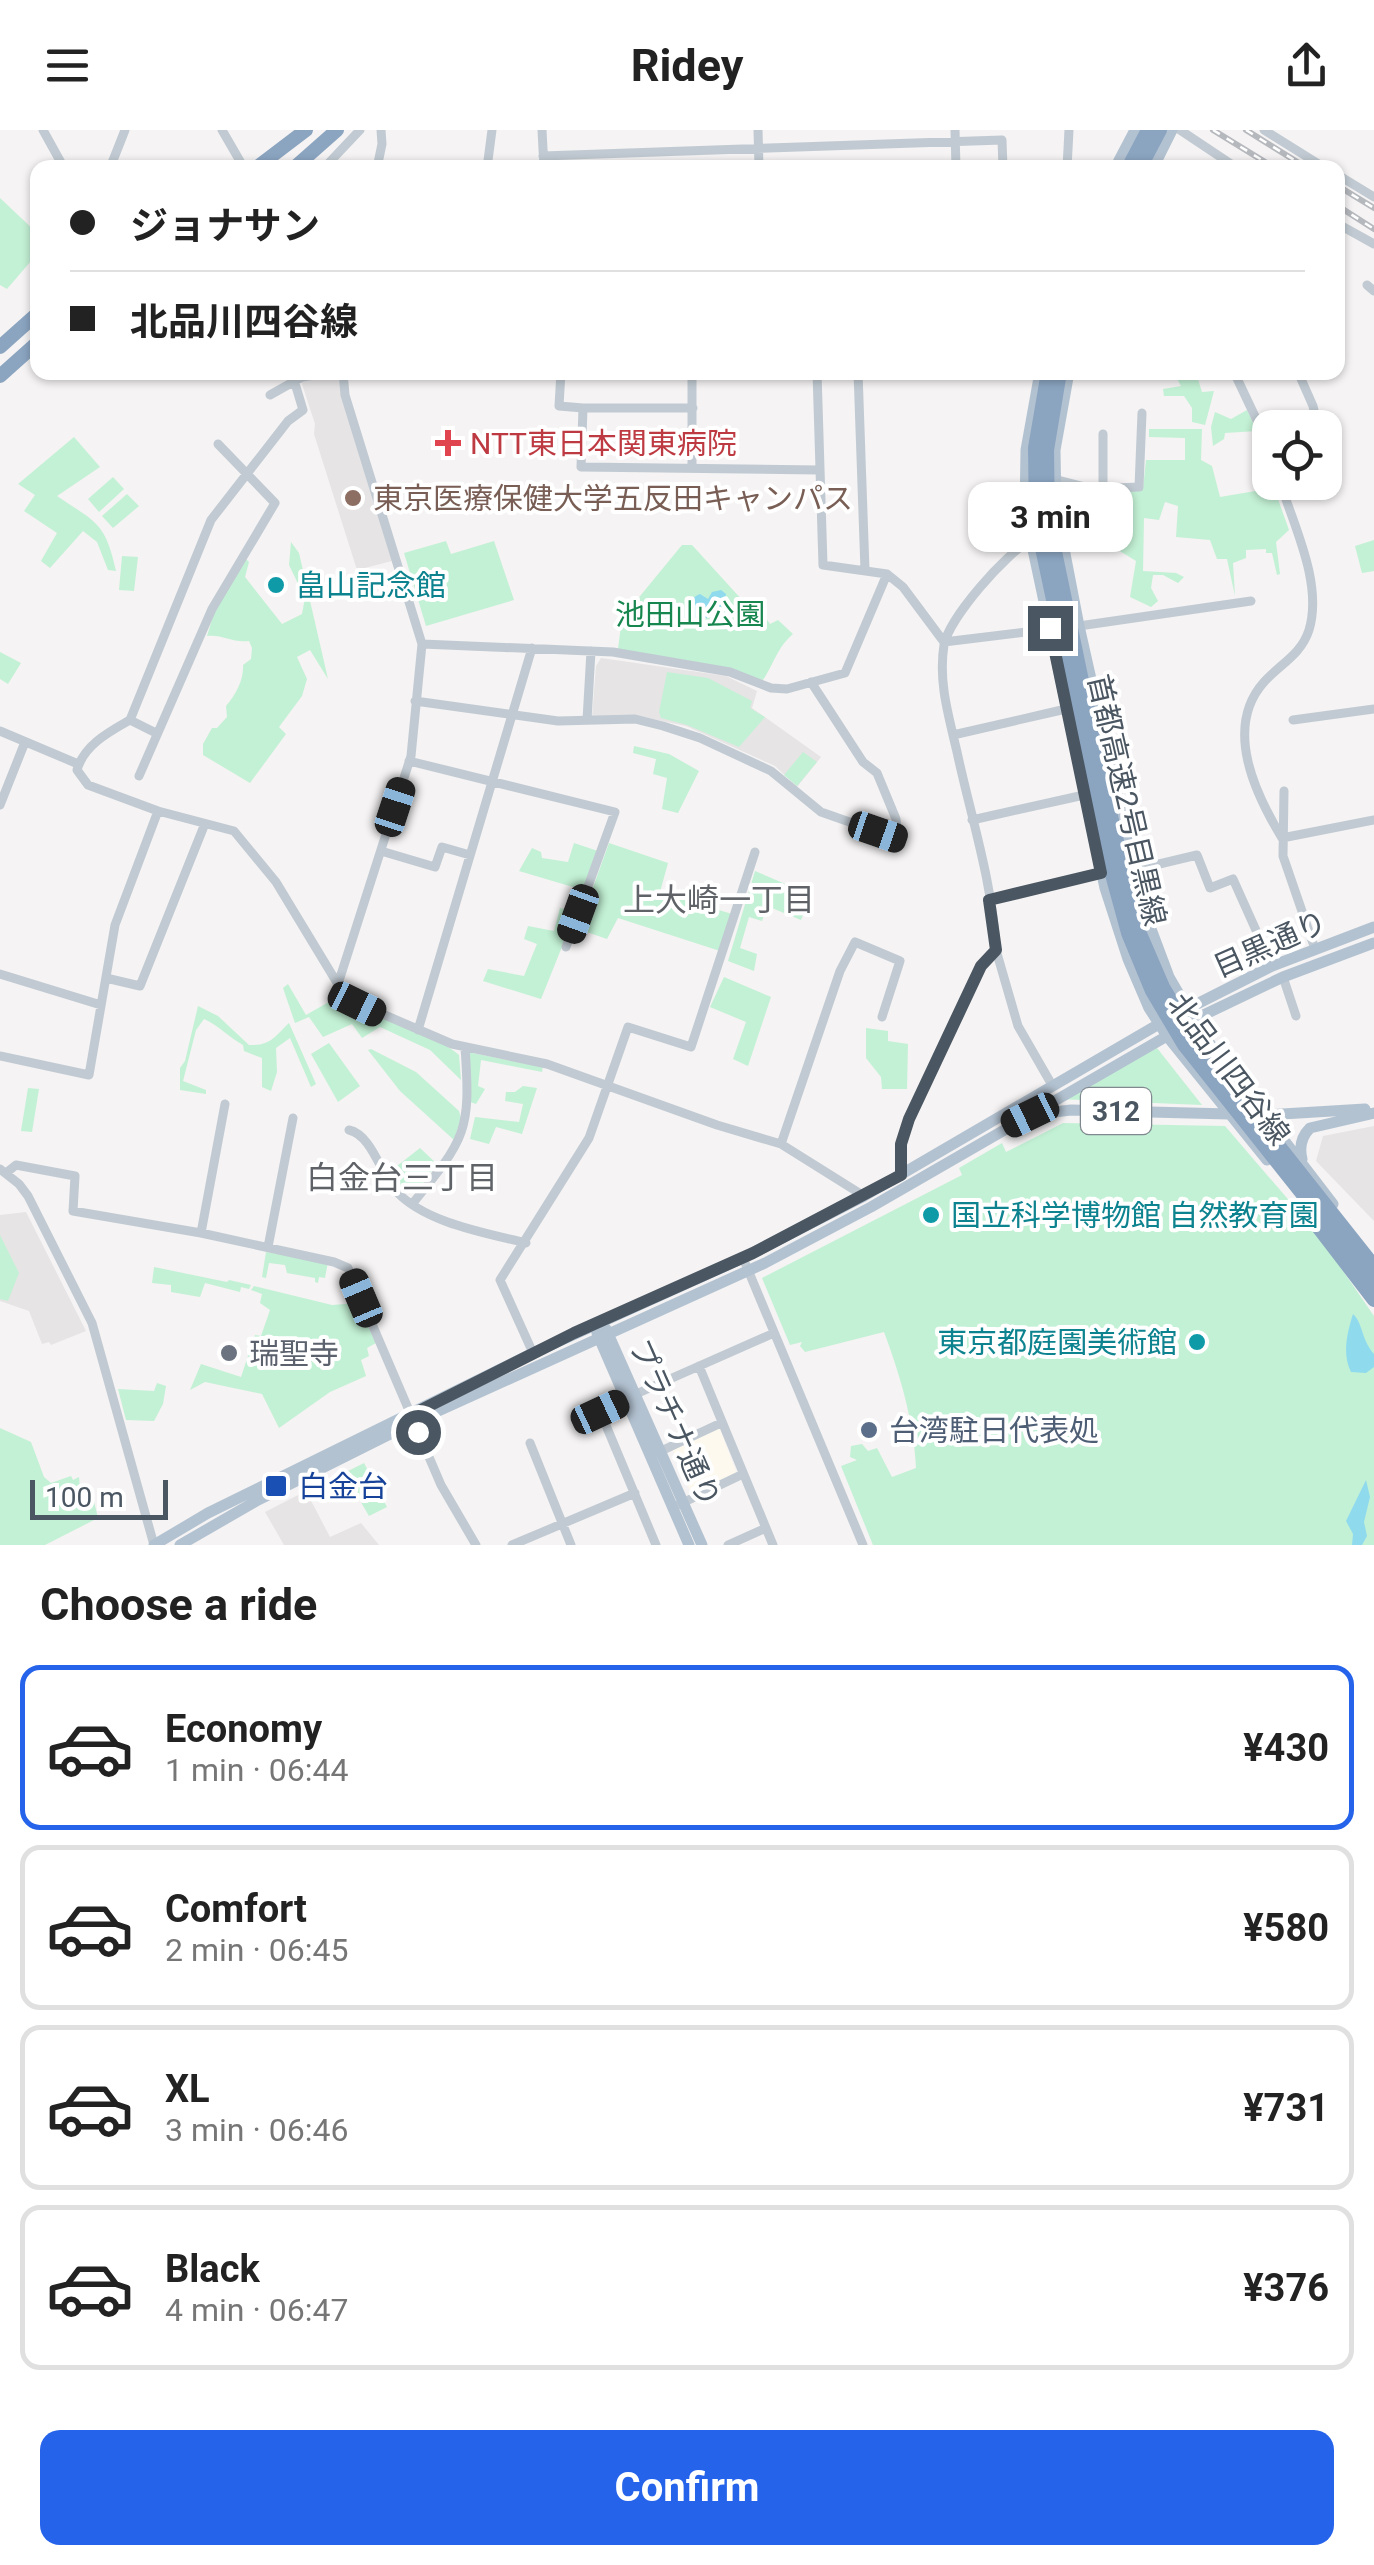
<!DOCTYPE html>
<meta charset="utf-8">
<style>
body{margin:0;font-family:Roboto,"Noto Sans JP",sans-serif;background:#f6f6f6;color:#222;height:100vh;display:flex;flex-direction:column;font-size:38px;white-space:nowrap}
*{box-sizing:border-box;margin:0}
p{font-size:32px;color:#767676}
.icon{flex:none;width:55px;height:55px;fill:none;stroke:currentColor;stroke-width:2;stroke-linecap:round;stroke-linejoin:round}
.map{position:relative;height:1415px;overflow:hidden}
.panel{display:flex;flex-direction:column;background:#fff;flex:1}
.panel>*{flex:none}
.hud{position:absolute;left:30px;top:30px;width:1315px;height:220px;border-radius:20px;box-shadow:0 2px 8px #0004;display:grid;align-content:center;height:220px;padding:0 40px;background:#fff}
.tools{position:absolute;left:1252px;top:280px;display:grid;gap:20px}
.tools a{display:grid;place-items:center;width:90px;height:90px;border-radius:20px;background:#fff;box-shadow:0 2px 8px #0004;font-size:50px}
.scale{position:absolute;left:30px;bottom:25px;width:138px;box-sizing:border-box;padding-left:10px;border:5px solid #4a5661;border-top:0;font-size:28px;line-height:35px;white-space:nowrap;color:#4a5661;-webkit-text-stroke:8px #fff;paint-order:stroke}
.end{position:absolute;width:45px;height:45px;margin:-22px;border:12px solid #4a5661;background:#fff;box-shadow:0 0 0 5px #fff}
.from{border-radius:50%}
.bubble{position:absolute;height:70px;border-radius:20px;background:#fff;box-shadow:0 2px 8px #0004;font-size:32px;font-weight:700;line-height:70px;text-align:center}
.car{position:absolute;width:30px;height:60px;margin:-30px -15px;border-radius:12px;box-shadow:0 0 8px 2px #0007;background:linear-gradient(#222 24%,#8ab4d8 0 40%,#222 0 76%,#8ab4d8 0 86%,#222 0)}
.hud b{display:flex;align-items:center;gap:35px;height:95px;font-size:38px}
.hud b+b{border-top:2px solid #e0e0e0}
.hud i{width:25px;height:25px;background:#222}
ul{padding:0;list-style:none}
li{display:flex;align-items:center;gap:30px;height:165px;margin:0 20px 15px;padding:0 20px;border:5px solid #e0e0e0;border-radius:20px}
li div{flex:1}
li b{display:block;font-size:38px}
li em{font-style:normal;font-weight:700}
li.on{border-color:#2563eb}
li>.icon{width:90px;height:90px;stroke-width:1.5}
h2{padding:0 40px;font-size:45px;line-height:120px}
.button{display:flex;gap:20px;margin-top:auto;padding:20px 40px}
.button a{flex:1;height:115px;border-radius:20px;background:#2563eb;color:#fff;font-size:40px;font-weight:700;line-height:115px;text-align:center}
header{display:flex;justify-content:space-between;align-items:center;height:130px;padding:0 40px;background:#fff;font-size:45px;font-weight:700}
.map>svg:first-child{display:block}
</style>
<header><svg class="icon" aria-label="menu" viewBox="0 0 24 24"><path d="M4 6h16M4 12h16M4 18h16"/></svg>Ridey<svg class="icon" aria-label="share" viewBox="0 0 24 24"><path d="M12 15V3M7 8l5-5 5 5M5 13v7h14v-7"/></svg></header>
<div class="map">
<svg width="1374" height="1415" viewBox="0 0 1374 1415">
<rect width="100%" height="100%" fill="#f5f3f3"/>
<path fill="#fdf9ef" d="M717,1297L720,1299L737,1344L692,1365L672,1318Z"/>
<path fill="#e6e4e5" d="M339,244L342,265L392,431L357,440L314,304L315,294L301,251Z
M601,528L726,546L757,561L752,578L821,627L797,657L775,636L686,596L634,585L592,587L596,536Z
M1374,996V1091L1316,1031L1323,1006Z
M26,1082L86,1201L51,1215L49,1212L42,1214L29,1181L0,1171V1085Z
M306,1361L330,1407L361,1393L379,1415H284L265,1382Z"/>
<path fill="#c3f1d5" d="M0,68L37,103V124L7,159L0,155Z
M1174,243H1196L1202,262L1214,261L1205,295L1192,292V278L1184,266H1164L1163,259L1181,256Z
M1247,280L1257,301L1225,303L1224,309L1213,316L1211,297L1215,282L1231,289Z
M1149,299H1202L1201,330L1212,336L1220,367L1274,358L1289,400L1276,412L1280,444L1277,445L1272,423H1266V419L1246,420V428L1233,433L1235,466L1227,429H1217L1210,410L1176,407L1178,376L1165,372L1159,390L1144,388L1143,441L1176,443L1184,447L1178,453L1163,445H1153L1151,458L1158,471L1151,477L1130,467L1136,431L1110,415L1118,361L1143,359L1146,330H1185V308L1149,307Z
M74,307L100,337L57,366C97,393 105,392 116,441L108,440L97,412L83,401L50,438L41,431L57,403L24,381L35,365L18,354Z
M113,347L124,359L99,382L88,369Z
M127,364L139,376L113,398L102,386Z
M1374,410V441L1362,443L1355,416Z
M446,411L451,424L494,411L514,470L426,496L404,423Z
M291,412L299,423L328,549L310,520L297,527L307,549L302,566L279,597L286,604L250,653L203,625V614L212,598H217L227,587L226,576C236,564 244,550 243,535L251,529L252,518L249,511C232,513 222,504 207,506L214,483L245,428L249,432L245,447L282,494L302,484L305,468L289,435Z
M682,415H692L754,483L761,481L770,494L778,490L793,504C776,519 775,532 763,550L618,519L622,488Z
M122,426L138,427L134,461L119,460Z
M0,522L21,533L8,554L0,549Z
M667,542L708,548L752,571L750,578L765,587L739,617L687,595L661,588L659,582Z
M634,616L669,624L699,641L678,683L662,679L667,648L653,644L656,629L633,623Z
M803,622L817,632L797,656L784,645Z
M574,713L598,721L583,760L519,741L532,718L541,722L542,728L568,732Z
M609,713L668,733L660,762L732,784L720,821L618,788L607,809L578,799Z
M755,741L811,765L801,790L767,776L762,791L749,787L740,818L757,824L754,841L728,831Z
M560,778L576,782L541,869L483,851L488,839L524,846L537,814L524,809L528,796L554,801Z
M724,847L771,867L748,936L733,929L746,892L710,877Z
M288,854L306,885L341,865C376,890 432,901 459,925L461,950L430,920L380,897L362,908L352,894L323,907L309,887L295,893L283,858Z
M198,876L218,886L249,915C271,916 275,906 289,893L316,954L311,957L290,908L276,918L277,942L271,961L262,957V928L244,921L243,915C228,907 220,896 204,889L196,900L183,951L206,960V964L180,960V938L185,931Z
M866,898L888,901V911L908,914L907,959H882L881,947L866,928Z
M329,913L360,956L338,972L311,924Z
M1157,918L1202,975L1058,969Z
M371,919L416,942L459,981L461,988L454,1010L400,961L368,920Z
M467,922L543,937L542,942L481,930L478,956L485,959L476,974L470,972Z
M523,956L537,958L522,1004L496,997L489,1014L470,1009L475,987L519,992L523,974L505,971L506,962H515Z
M28,958L39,959L32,1002L21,1001Z
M1063,993L1225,996L1317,1103L1374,1186V1415H873L841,1336L857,1330L850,1327L851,1316L862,1314L868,1321L877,1318L892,1347L916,1338C914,1291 900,1245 884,1202L805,1222L800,1216L802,1212L790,1215L762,1148L962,1045L959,1038L1002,1013L1006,1022Z
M420,1018L437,1034C418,1058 411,1078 388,1043Z
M0,1105L19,1143L8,1171L0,1169Z
M266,1122L328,1132L325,1148L319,1147L318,1153L315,1152V1148L287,1143L285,1135L269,1133L266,1148L262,1147Z
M154,1137L227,1152L229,1150L251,1155L249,1159L241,1157L240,1162L205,1153L200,1167L171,1162V1155L152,1153Z
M254,1156L332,1175L357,1173L376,1213L367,1218L369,1226L361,1230L366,1246L330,1262L279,1298L262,1264L205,1252L190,1260L201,1234L241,1247L255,1205L261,1206L270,1180L260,1173L262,1164L251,1160Z
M157,1253L166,1256L163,1274L154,1291L126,1290L118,1259L154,1261Z
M0,1298L31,1312L44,1347L51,1353L71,1346L73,1350L79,1347L80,1360L92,1363L98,1388L45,1415H0Z
M364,1333L387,1377L369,1386L344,1343Z"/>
<path fill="#90daee" d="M721,460L726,464L724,476L708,479L707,488L691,489C689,478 688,469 700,464L708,469L712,462Z
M1353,1184C1363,1193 1361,1209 1374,1224V1237L1366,1243L1351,1242C1342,1224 1347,1203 1353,1184Z
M1366,1350L1370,1367L1364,1392L1367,1406L1362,1415H1352L1353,1404L1346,1391Z"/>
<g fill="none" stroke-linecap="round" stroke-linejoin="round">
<path stroke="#c1cad2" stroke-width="9" d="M43,0L64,38
M222,0L244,38
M542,0L544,38
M758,0L759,38
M955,0L956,38
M1180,0L1237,38
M1264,0L1325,38
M543,26L1002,10L1003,38
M110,38L125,0
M324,38L360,0
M377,38L382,14L381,0
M487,38L492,0
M1067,38L1069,0
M1338,45L1374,67
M1338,94L1374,114
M1367,155L1374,161
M561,242L559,276L583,278L581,337L819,340
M817,242L823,435L887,444L903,457L944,512
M858,242L865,440
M1234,242L1270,318
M1298,242L1313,276L1318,298
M294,250L303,280L288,291L211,390L130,590C109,602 84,615 77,640L88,655L158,681L234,701L276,752L345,866L357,873L452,914L547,934L717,995L781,1014L864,1066
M270,265L302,247L334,242
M583,278H693
M1325,329L1327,340
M692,338V242
M1054,349L1093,359L1139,357L1142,283
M1280,352C1294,396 1323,454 1309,500C1301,525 1280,534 1264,552C1223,598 1256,665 1282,708
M1103,358V304
M1079,496L1251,471
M944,512L1050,499
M422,514L613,522L730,542L771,558L787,559L845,543L887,444
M415,571L558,591L635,589L663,596L700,608L771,641L821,682L898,709L896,689L877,643L863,632L811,552
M130,590L156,603
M587,590L591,521
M1293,590L1374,579
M0,601L78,634
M953,605L1066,579
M409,631L615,682L566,817
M139,646L212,479L275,373L218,314
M1284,661L1283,726L1315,819
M0,675L25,612
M972,690L1084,665
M1282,708L1374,690
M381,721L435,737L442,717L470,725
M1134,740L1197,725L1210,758L1233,749L1272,836
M989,770L1101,743
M996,820L1018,896L1052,955
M0,844L101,875
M1283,847L1296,886
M106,848L140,856L204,696
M338,854L411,626L422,514L345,265L343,242
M418,900L532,518
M0,926L89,945L115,795L158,681
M349,1000C372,1005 381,1045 396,1061C425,1093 486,1103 526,1113
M781,1014L840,841L855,812L900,831L882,887
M0,1039L19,1054L28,1066L92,1193L154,1415
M6,1043L16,1035L75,1046L73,1081L201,1103L334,1132L348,1138L441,1355L476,1415
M901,1045V1014L909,989L981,836L996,820C993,754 971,687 957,622C949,587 938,552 944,515C949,488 1006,423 1031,410
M413,1073C466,1008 471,1001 465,917
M201,1103L225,974
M268,1117L293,988
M743,1128L863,1415
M533,1223L500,1150L589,1008L628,897L691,917L755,722
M699,1236L773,1415
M636,1264L774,1203
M626,1269L600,1281L656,1415
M530,1313L571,1415
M661,1321L721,1293
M678,1375L743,1344
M512,1415L635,1363
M728,1415L766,1398"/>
<path stroke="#b3c2d1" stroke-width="11" d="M1115,38L1135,0
M1153,38L1172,0
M1040,242L1026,320L1025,382L1105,758L1128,829L1149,878L1167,906L1267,1030
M1069,242L1055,320L1056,377L1079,496L1142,775L1169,847L1201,902L1333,1074
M1187,879L1272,836L1374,797
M1193,890L1283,847L1374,813
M1037,984L1071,980L1229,984
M1265,985L1365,979
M1302,1029C1299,1017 1301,1007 1310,998L1374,983
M606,1199L702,1415
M597,1203L689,1415
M154,1415L208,1383L533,1223L743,1128L864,1066L1159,894
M180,1415L258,1370L414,1292L765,1133L871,1077L1167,906"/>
<path stroke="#8ba5c1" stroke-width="14" d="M256,38L306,0
M294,38L337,0
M1128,38L1148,0
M1140,38L1160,0
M0,217L38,183
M1048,242L1035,318L1036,390L1111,741L1128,803L1152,861L1184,915L1374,1154
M1060,242L1047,320L1048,388L1105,661L1138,799L1163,857L1194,909L1374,1136
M0,246L38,212
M1308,1084L1374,1170"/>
<g stroke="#b5b8bd" stroke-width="6">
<path id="rail" d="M1213,0L1275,38
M1246,0L1307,38
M1338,56L1374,78
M1338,76L1374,99"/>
</g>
<use href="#rail" stroke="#fff" stroke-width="2.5" stroke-dasharray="8" stroke-linecap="butt"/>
</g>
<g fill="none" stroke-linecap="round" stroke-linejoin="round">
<path stroke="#4a5661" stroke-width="12" d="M418,1302L413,1284L574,1203L753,1123L901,1045V1014L909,989L981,836L996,820L989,770L1101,743L1050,498"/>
</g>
<path fill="#e0444e" stroke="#fff" stroke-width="4" d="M443 298h10v10h10v10h-10v10h-10v-10h-10v-10h10z"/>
<circle fill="#8d6e63" stroke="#fff" stroke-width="4" cx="353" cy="368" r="10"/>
<g fill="#0f9aa8" stroke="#fff" stroke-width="4">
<circle cx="276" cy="455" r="10"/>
<circle cx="931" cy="1085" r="10"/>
<circle cx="1197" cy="1212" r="10"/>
</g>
<circle fill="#6b7280" stroke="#fff" stroke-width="4" cx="229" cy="1223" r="10"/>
<circle fill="#5c6f8a" stroke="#fff" stroke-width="4" cx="869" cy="1300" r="10"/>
<rect fill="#1a4fb4" stroke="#fff" stroke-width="4" x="264" y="1344" width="24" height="24" rx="5"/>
<g text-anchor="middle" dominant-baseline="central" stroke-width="8" stroke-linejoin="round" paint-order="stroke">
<rect fill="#fff" stroke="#808990" stroke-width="2.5" x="1081" y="958" width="70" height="46" rx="8"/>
<g font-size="28" font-weight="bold" fill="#4a5661">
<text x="1116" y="981">312</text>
</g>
<g font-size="30" fill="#be3a42" stroke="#fff" text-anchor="start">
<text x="470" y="313">NTT東日本関東病院</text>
</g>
<g font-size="30" fill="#785e54" stroke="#fff" text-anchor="start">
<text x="373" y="368">東京医療保健大学五反田キャンパス</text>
</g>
<g font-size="30" fill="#0d838f" stroke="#fff" text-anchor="start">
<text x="296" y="455">畠山記念館</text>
<text x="951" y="1085">国立科学博物館 自然教育園</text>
<text x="1177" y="1212" text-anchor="end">東京都庭園美術館</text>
</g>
<g font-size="30" fill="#17864f" stroke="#fff">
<text x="690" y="484">池田山公園</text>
</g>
<g font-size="30" fill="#4a5661" stroke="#fff">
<text transform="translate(1127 670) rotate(77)">首都高速2号目黒線</text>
<text transform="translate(1270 814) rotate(-24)">目黒通り</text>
<text transform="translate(1229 939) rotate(53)">北品川四谷線</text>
<text transform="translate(675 1293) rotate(66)">プラチナ通り</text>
</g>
<g font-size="30" fill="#5b616d" stroke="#fff" text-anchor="start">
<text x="249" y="1223">瑞聖寺</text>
</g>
<g font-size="30" fill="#4e5e75" stroke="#fff" text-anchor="start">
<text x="889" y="1300">台湾駐日代表処</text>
</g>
<g font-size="30" fill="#164399" stroke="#fff" text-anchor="start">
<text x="298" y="1356">白金台</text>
</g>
<g font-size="32" fill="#5f6368" stroke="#fff">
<text x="719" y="770">上大崎一丁目</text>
<text x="402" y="1048">白金台三丁目</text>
</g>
</g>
</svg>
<div class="tools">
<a><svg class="icon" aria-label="locate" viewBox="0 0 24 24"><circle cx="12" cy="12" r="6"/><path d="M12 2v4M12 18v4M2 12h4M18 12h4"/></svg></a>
</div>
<div class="scale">100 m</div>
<i class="end from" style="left:418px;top:1302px"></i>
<i class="end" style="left:1050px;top:498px"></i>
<div class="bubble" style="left:968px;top:352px;width:165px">3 min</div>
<i class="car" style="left:395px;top:677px;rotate:18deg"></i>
<i class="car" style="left:878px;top:702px;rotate:109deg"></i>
<i class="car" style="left:578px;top:784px;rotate:200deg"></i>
<i class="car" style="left:357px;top:874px;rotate:116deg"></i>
<i class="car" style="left:1030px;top:985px;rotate:244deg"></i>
<i class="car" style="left:361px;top:1168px;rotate:337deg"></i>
<i class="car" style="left:600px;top:1282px;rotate:65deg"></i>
<div class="hud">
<b><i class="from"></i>ジョナサン</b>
<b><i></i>北品川四谷線</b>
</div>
</div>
<section class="panel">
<h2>Choose a ride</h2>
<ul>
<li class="on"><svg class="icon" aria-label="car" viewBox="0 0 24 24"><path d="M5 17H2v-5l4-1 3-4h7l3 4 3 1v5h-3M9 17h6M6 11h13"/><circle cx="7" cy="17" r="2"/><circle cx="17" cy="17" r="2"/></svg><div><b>Economy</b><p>1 min · 06:44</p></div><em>¥430</em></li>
<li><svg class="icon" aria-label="car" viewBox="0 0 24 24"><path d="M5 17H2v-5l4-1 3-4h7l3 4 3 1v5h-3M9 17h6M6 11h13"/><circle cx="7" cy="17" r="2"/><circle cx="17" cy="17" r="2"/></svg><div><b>Comfort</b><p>2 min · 06:45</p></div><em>¥580</em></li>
<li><svg class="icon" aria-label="car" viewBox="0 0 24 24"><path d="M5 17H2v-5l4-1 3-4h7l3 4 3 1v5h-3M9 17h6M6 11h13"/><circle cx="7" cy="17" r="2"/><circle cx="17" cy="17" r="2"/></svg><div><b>XL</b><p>3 min · 06:46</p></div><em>¥731</em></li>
<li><svg class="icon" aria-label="car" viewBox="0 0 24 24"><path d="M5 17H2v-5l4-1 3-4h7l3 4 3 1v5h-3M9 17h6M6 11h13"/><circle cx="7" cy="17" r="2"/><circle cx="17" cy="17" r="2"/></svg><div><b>Black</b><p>4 min · 06:47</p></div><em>¥376</em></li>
</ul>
<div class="button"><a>Confirm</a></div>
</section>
